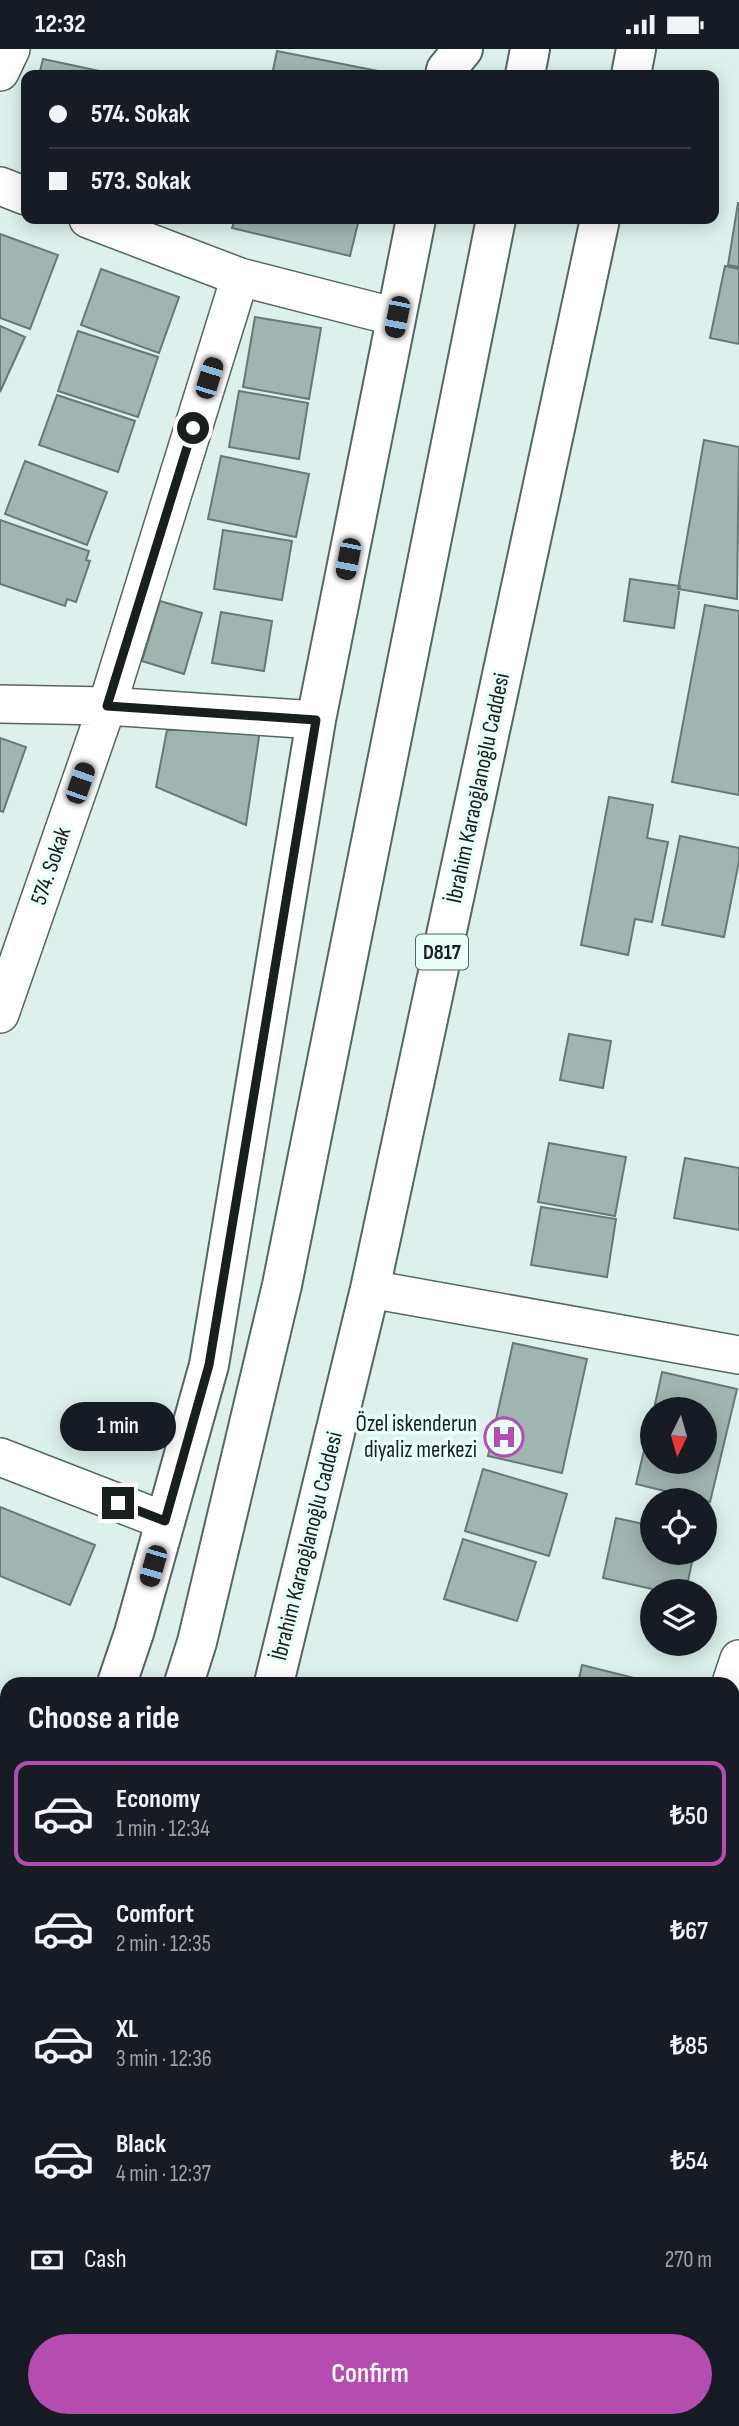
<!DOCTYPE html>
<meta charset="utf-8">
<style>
body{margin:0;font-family:"Sofia Sans Condensed",sans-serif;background:#242831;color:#f1f3f6;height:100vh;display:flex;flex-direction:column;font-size:26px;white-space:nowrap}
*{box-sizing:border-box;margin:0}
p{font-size:23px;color:#9ea1a6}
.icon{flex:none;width:38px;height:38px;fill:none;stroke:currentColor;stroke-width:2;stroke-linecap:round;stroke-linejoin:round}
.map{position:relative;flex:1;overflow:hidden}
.drawer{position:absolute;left:0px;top:1628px;width:740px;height:751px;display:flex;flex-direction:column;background:#171b24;border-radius:21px 21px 0 0;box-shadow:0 4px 18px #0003}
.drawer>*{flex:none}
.banner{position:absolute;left:21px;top:21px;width:698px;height:154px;border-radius:14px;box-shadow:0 4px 18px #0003;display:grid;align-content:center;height:154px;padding:0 28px;background:#171b24}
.needle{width:46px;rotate:185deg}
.controls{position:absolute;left:640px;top:1348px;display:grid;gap:14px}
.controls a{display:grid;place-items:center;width:77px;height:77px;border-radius:50%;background:#171b24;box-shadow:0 4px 18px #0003;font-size:35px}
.end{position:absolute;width:32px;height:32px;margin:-16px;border:9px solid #181f1e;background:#fff;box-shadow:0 0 0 4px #fff}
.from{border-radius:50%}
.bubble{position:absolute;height:49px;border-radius:24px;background:#171b24;box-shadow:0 4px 18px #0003;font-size:23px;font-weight:600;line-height:49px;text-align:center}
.car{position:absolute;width:21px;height:42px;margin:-21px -10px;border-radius:9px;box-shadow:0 0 5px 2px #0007;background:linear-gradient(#222 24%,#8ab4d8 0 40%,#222 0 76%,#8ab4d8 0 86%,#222 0)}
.banner b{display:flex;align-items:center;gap:24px;height:66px;font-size:26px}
.banner b+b{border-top:2px solid #363941}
.banner i{width:18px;height:18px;background:#f1f3f6}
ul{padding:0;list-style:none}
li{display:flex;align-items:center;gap:21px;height:105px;margin:0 14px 10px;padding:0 14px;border:4px solid transparent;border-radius:14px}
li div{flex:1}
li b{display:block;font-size:26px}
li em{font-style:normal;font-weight:600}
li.active{border-color:#b54db0}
li>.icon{width:63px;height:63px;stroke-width:1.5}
h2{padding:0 28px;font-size:32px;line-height:84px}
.pay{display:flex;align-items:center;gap:18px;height:77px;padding:0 28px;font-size:26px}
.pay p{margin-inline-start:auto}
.button{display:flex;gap:14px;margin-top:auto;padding:14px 28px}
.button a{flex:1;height:80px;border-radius:42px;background:#b54db0;color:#fff;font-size:28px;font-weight:600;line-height:80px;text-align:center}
.status{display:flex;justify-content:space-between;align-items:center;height:49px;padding:0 35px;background:#171b24;direction:ltr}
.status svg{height:19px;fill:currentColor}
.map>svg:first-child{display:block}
</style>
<div class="status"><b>12:32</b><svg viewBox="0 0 49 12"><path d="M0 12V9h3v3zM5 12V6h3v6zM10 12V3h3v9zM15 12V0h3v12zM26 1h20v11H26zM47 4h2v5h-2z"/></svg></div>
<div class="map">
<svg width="739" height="2377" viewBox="0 0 739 2377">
<rect width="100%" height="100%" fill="#dcf1ec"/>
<path fill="#9ecdc2" d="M739,1723V1917L733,1925V1742Z"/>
<path fill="#a1b5b0" stroke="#667975" stroke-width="2" d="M277,2L388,24L387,26H272Z
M43,10L62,14L118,26H39Z
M738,154H739V218L728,216Z
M235,170H359L350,207L232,179Z
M0,185L58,206L30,280L0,269Z
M725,217L739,220V295L710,289Z
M101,220L179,248L159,304L81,276Z
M255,268L321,279L309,350L243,338Z
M0,277L25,288L0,343Z
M78,282L158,308L138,368L58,342Z
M239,342L308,354L299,410L229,398Z
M57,346L135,372L118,423L39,396Z
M704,391L739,398L737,550L678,540Z
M221,407L309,425L296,488L208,470Z
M25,412L107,443L87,496L5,465Z
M0,471L89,502L86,511L90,512L76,553L67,550L65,557L0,535Z
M223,481L292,492L282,551L214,540Z
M630,530L680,537L674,579L624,572Z
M160,552L202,564L184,625L142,612Z
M705,556L739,562V746L672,733Z
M221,563L272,572L264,622L212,614Z
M167,681H260L246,776L156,738Z
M0,689L26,698L3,763L0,762Z
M609,748L653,756L647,789L668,793L652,873L635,870L628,906L581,896Z
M680,787L739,799V812L724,888L662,876Z
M569,985L611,992L603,1039L560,1031Z
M549,1094L626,1108L615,1167L538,1153Z
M685,1109L739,1119V1181L674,1169Z
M541,1158L616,1170L607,1228L531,1216Z
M513,1294L587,1310L562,1424L488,1407Z
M662,1323L737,1340L710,1453L636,1435L653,1364V1412H705V1360H654Z
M483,1420L567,1445L549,1507L465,1482Z
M0,1458L95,1496L70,1556L0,1527Z
M616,1469L653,1477V1503H694L686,1542H661L603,1529Z
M463,1490L536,1513L517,1572L444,1550Z
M582,1616L654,1634H578Z
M733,2071L739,2075V2118L733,2126Z
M127,2371H204L201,2377H124Z
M286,2371H374L371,2377H290L285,2375Z
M499,2371H582L587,2377H544L541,2374L540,2377H496Z"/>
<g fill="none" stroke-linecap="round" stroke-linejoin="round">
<g stroke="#556763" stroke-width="40">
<path id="street" d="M0,23L11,0
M0,137L26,147
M88,170L240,228L396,268
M0,655L107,657L316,671
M0,965L107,657L240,228
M370,1240L739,1306
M0,1408L165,1472
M731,1634L739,1610
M733,2023L739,2015
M597,2371L602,2377
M447,2377L450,2371"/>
</g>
<g stroke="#556763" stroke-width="42">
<path id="highway" d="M445,26L446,21L463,0
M525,26L530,0
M631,26L636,0
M117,1634L134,1584L209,1316L316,671L416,170
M184,1634L197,1593L282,1236L496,170
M274,1634L370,1240L600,170
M0,1953L7,1936
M0,2143L7,2125
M0,2320L7,2305"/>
</g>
<use href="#street" stroke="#fff" stroke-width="37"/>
<use href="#highway" stroke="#fff" stroke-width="38"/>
</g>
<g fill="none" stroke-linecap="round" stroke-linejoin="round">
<path stroke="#181f1e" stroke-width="9" d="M118,1454L165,1472L209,1316L316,671L107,657L193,379"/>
</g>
<defs>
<g id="hospital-ring" transform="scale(2.0125)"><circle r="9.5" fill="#e9fff9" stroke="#b54db0" stroke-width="1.5"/><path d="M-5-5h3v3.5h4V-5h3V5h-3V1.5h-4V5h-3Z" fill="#b54db0"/></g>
</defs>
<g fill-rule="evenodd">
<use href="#hospital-ring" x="504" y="1388"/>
</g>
<g text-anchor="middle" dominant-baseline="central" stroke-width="7" stroke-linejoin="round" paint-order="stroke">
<rect fill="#e9fff9" stroke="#576260" stroke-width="2" x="416" y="885.5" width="52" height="35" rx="5"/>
<g font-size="21" font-weight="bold" fill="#181f1e">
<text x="442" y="903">D817</text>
</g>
<g font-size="23" fill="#181f1e" stroke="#e9fff9">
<text transform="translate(478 739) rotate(-78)">İbrahim Karaoğlanoğlu Caddesi</text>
<text transform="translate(51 817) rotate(-71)">574. Sokak</text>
<text transform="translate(307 1497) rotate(-76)">İbrahim Karaoğlanoğlu Caddesi</text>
</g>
<g font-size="23" fill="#181f1e" stroke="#e9fff9" text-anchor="end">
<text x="477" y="1375">Özel iskenderun<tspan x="477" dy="26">diyaliz merkezi</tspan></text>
</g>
</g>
</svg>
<div class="controls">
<a><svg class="needle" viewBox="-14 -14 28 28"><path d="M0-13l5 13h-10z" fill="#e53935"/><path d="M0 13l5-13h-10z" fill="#9ea1a6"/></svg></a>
<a><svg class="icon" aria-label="locate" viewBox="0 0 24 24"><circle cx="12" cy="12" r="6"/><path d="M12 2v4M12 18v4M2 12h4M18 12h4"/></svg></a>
<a><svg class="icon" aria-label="layers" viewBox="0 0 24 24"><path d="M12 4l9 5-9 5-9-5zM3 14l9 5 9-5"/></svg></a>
</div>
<i class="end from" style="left:193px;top:379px"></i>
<i class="end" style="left:118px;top:1454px"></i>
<div class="bubble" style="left:60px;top:1353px;width:116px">1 min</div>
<i class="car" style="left:397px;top:268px;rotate:191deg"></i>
<i class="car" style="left:209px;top:329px;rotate:17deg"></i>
<i class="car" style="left:348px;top:510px;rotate:191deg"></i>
<i class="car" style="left:80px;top:734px;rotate:19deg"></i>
<i class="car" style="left:153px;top:1517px;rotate:196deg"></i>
<div class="banner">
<b><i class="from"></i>574. Sokak</b>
<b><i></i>573. Sokak</b>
</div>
<section class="drawer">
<h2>Choose a ride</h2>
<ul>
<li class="active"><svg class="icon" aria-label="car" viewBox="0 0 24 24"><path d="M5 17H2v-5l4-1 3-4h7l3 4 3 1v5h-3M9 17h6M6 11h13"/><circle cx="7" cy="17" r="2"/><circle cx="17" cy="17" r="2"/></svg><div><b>Economy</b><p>1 min · 12:34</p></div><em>₺50</em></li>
<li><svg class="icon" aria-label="car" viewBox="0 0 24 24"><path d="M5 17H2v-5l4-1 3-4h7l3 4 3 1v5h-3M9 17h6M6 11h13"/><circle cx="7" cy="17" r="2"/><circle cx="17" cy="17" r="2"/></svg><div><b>Comfort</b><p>2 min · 12:35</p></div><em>₺67</em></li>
<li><svg class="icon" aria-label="car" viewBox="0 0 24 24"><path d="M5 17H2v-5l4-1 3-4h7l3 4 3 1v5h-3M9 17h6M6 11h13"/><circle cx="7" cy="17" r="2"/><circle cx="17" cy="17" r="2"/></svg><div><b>XL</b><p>3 min · 12:36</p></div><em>₺85</em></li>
<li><svg class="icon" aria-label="car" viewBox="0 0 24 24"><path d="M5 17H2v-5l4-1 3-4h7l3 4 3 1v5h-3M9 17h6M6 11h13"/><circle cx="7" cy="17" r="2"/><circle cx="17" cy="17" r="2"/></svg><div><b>Black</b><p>4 min · 12:37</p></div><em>₺54</em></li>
</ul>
<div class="pay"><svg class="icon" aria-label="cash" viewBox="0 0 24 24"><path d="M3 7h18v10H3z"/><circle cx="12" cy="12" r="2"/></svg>Cash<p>270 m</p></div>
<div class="button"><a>Confirm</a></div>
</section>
</div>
